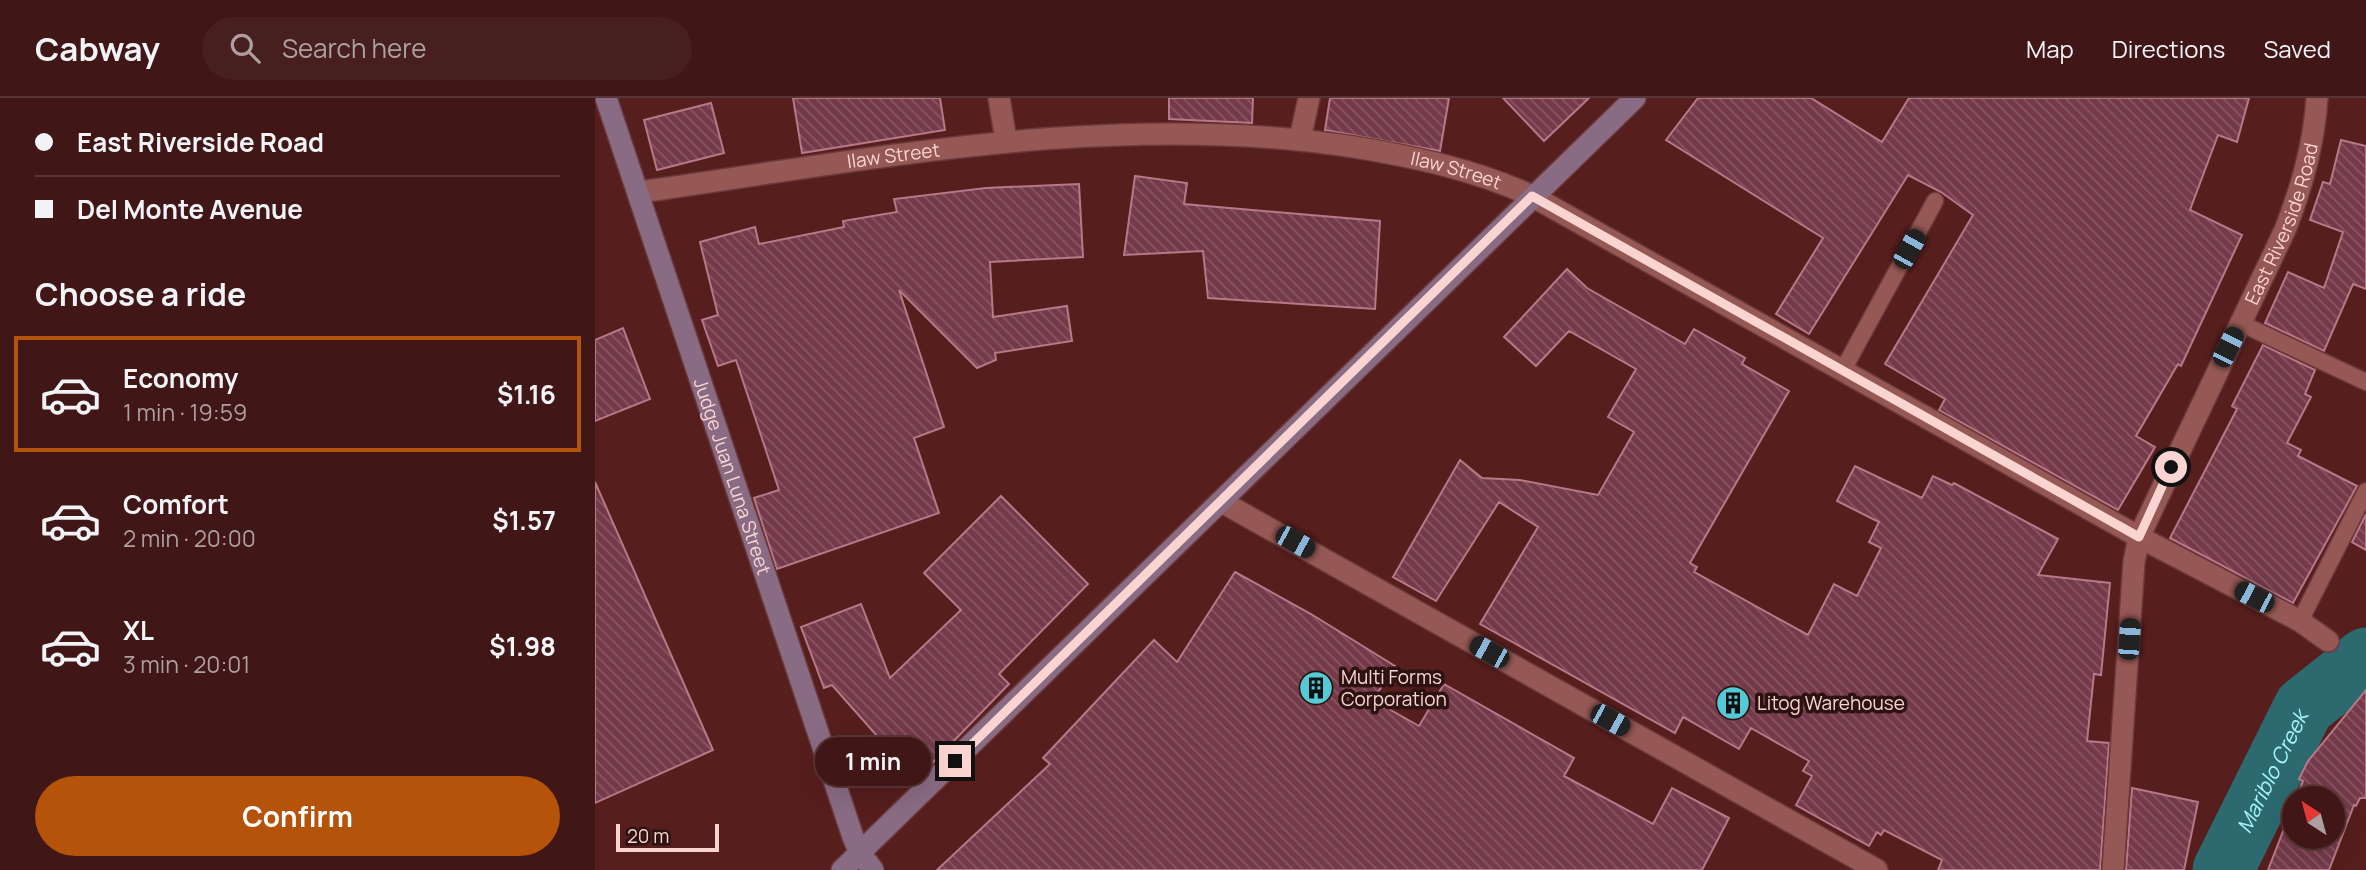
<!DOCTYPE html>
<meta charset="utf-8">
<style>
body{margin:0;font-family:Manrope,sans-serif;background:#471f1f;color:#f1f3f6;height:100vh;display:flex;flex-direction:column;font-size:26px;white-space:nowrap}
*{box-sizing:border-box;margin:0}
p{font-size:23px;color:#ae9fa1}
.icon{flex:none;width:38px;height:38px;fill:none;stroke:currentColor;stroke-width:2;stroke-linecap:round;stroke-linejoin:round}
.map{position:relative;flex:1;overflow:hidden}
.drawer{display:flex;flex-direction:column;background:#401616;width:595px}
.drawer>*{flex:none}
.hud{display:grid;align-content:center;height:154px;padding:0 35px;background:#401616}
.needle{width:46px;rotate:324deg}
.controls{position:absolute;left:1687px;top:688px;display:grid;gap:14px}
.controls a{display:grid;place-items:center;width:63px;height:63px;border-radius:50%;background:#401616;box-shadow:0 7px 28px #0002,0 0 0 2px #593535;font-size:35px}
.scale{position:absolute;left:21px;bottom:18px;width:103px;box-sizing:border-box;padding-left:7px;border:4px solid #f9d4d1;border-top:0;font-size:19px;line-height:24px;white-space:nowrap;color:#f9d4d1;-webkit-text-stroke:5px #2c1311;paint-order:stroke}
.end{position:absolute;width:32px;height:32px;margin:-16px;border:9px solid #f9d4d1;background:#111;box-shadow:0 0 0 4px #111}
.from{border-radius:50%}
.bubble{position:absolute;height:49px;border-radius:24px;background:#401616;box-shadow:0 7px 28px #0002,0 0 0 2px #593535;font-size:23px;font-weight:700;line-height:49px;text-align:center}
.car{position:absolute;width:21px;height:42px;margin:-21px -10px;border-radius:9px;box-shadow:0 0 5px 2px #0007;background:linear-gradient(#222 24%,#8ab4d8 0 40%,#222 0 76%,#8ab4d8 0 86%,#222 0)}
.hud b{display:flex;align-items:center;gap:24px;height:66px;font-size:26px}
.hud b+b{border-top:2px solid #593535}
.hud i{width:18px;height:18px;background:#f1f3f6}
ul{padding:0;list-style:none}
li{display:flex;align-items:center;gap:21px;height:116px;margin:0 14px 10px;padding:0 21px;border:4px solid transparent;border-radius:0px}
li div{flex:1}
li b{display:block;font-size:26px}
li em{font-style:normal;font-weight:700}
li.on{border-color:#b45309}
li>.icon{width:63px;height:63px;stroke-width:1.5}
h2{padding:0 35px;font-size:32px;line-height:84px}
.cta{display:flex;gap:14px;margin-top:auto;padding:14px 35px}
.cta a{flex:1;height:80px;border-radius:42px;background:#b45309;color:#fff;font-size:28px;font-weight:700;line-height:80px;text-align:center}
header{display:flex;align-items:center;gap:42px;box-sizing:border-box;height:98px;padding:0 35px;background:#401616;border-bottom:2px solid #593535}
header strong{font-size:33px}
nav{display:flex;gap:38px;margin-inline-start:auto;font-size:24px}
.search{width:490px;height:63px;background:#471f1f;display:flex;align-items:center;gap:18px;box-sizing:border-box;padding:0 24px;border-radius:38px;color:#ae9fa1;font-size:26px}
main{display:flex;flex:1;min-height:0}
.map>svg:first-child{display:block}
</style>
<header>
<strong>Cabway</strong>
<div class="search"><svg class="icon" aria-label="search" viewBox="0 0 24 24"><circle cx="10" cy="10" r="6"/><path d="M15 15l6 6"/></svg>Search here</div>
<nav><a>Map</a><a>Directions</a><a>Saved</a></nav>
</header>
<main>
<section class="drawer">
<div class="hud">
<b><i class="from"></i>East Riverside Road</b>
<b><i></i>Del Monte Avenue</b>
</div>
<h2>Choose a ride</h2>
<ul>
<li class="on"><svg class="icon" aria-label="car" viewBox="0 0 24 24"><path d="M5 17H2v-5l4-1 3-4h7l3 4 3 1v5h-3M9 17h6M6 11h13"/><circle cx="7" cy="17" r="2"/><circle cx="17" cy="17" r="2"/></svg><div><b>Economy</b><p>1 min · 19:59</p></div><em>$1.16</em></li>
<li><svg class="icon" aria-label="car" viewBox="0 0 24 24"><path d="M5 17H2v-5l4-1 3-4h7l3 4 3 1v5h-3M9 17h6M6 11h13"/><circle cx="7" cy="17" r="2"/><circle cx="17" cy="17" r="2"/></svg><div><b>Comfort</b><p>2 min · 20:00</p></div><em>$1.57</em></li>
<li><svg class="icon" aria-label="car" viewBox="0 0 24 24"><path d="M5 17H2v-5l4-1 3-4h7l3 4 3 1v5h-3M9 17h6M6 11h13"/><circle cx="7" cy="17" r="2"/><circle cx="17" cy="17" r="2"/></svg><div><b>XL</b><p>3 min · 20:01</p></div><em>$1.98</em></li>
</ul>
<div class="cta"><a>Confirm</a></div>
</section>
<div class="map">
<svg width="1771" height="772" viewBox="0 0 1771 772">
<defs>
<pattern id="building-back-hatch" width="6" height="6" patternUnits="userSpaceOnUse" patternTransform="scale(1.75)"><rect width="6" height="6" fill="#743a4a"/><path d="M-1 5l2 2M0 0l6 6M5-1l2 2" fill="none" stroke="#895663"/></pattern>
</defs>
<rect width="100%" height="100%" fill="#561e1d"/>
<g fill="none" stroke-linecap="round" stroke-linejoin="round">
<path stroke="#2c6a70" stroke-width="61" id="s1" d="M1628,772L1709,609L1771,560"/>
</g>
<path fill="url(#building-back-hatch)" stroke="#b97888" stroke-width="2" d="M198,0H345L350,32L207,55Z
M574,0H658L657,25L574,21Z
M735,0H854L845,53L730,32Z
M908,0H994L949,43Z
M1103,0H1216L1287,44L1314,0H1654L1642,44L1623,37L1595,112L1647,137L1586,268L1583,266L1541,338L1560,349L1523,412L1344,312L1350,301L1290,266L1378,117L1346,94L1313,77L1214,236L1181,216L1228,140L1071,42Z
M116,5L129,55L62,72L49,22Z
M1746,42L1771,48V191L1758,186L1729,253L1670,225L1693,174L1729,190L1748,134L1715,122L1728,84L1735,86Z
M540,78L592,85L589,106L785,123L780,211L613,200L608,153L529,157Z
M484,86L488,159L395,164L398,219L472,208L477,243L400,255L401,262L382,270L304,192L349,329L319,340L344,415L182,471L159,400L184,392L141,262L123,268L107,222L123,217L105,144L160,129L164,146L249,129L248,123L302,114L299,101L391,90Z
M972,171L992,190L1090,246L1099,231L1150,260L1147,266L1194,293L1095,465L1102,469L1099,474L1213,537L1239,486L1262,498L1286,450L1274,444L1284,424L1242,403L1260,368L1327,400L1338,378L1357,387L1359,385L1463,441L1443,477L1515,485L1506,577L1499,576L1492,643L1514,645L1505,772H1343L1347,762L1289,732L1286,737L1282,734L1274,748L1201,707L1217,678L1208,673L1214,663L1156,630L1144,651L1088,619L1080,635L885,526L943,429L904,404L841,503L798,479L865,362L887,380L925,382L1003,397L1039,334L1013,319L1041,271L974,233L941,268L909,239Z
M28,230L55,301L0,323V242Z
M1668,247L1720,272L1710,296L1716,299L1692,345L1706,352L1703,358L1762,388L1698,505L1575,440L1642,311L1637,308Z
M0,384L118,652L0,705Z
M406,398L493,486L404,576L414,586L321,682L237,587L229,590L206,529L266,506L295,580L366,512L329,475Z
M1771,416V452L1757,444Z
M640,474L716,516L800,568L778,602L824,628L849,586L979,660L969,678L1058,726L1077,690L1134,720L1107,772H342L455,666L448,660L559,542L582,564Z
M1771,592V700H1765L1761,708L1759,707L1734,772H1673L1699,705V738H1738V700H1701L1708,683L1704,681L1713,663Z
M1537,690L1603,704L1589,772H1531Z"/>
<g fill="none" stroke-linecap="round" stroke-linejoin="round">
<g stroke="#6b393b" stroke-width="19">
<path id="lane" d="M1645,225L1771,284
M1248,272L1340,103
M1705,523L1771,393"/>
</g>
<g stroke="#6b393b" stroke-width="24">
<g id="street">
<path d="M404,0L411,42"/>
<path d="M705,41L714,0"/>
<path id="s2" d="M44,94C280,61 521,12 759,49C820,59 881,72 937,98L1544,439L1705,523L1733,543"/>
<path d="M627,404L1282,772"/>
<path id="s3" d="M1518,772L1539,464L1544,439L1690,132C1707,89 1719,47 1722,0"/>
</g>
</g>
<g stroke="#6b393b" stroke-width="24">
<g id="secondary">
<path id="s4" d="M11,0L258,739L265,755L278,772"/>
<path d="M247,772L1040,0"/>
</g>
</g>
<use href="#lane" stroke="#965854" stroke-width="16"/>
<use href="#street" stroke="#965854" stroke-width="21"/>
<use href="#secondary" stroke="#896b83" stroke-width="21"/>
</g>
<g fill="none" stroke-linecap="round" stroke-linejoin="round">
<path stroke="#f9d4d1" stroke-width="9" d="M360,663L937,98L1544,439L1576,369"/>
</g>
<defs>
<g id="building-disc" transform="scale(1.75)"><circle r="9.5" fill="#52cbd7" stroke="#2c1311"/><path d="M-4-6H4V6H1V3H-1V6H-4ZM-2.5-4.3h1.7v1.8h-1.7ZM.8-4.3h1.7v1.8H.8ZM-2.5-1h1.7V.8h-1.7ZM.8-1h1.7V.8H.8Z" fill="#111"/></g>
</defs>
<g fill-rule="evenodd">
<use href="#building-disc" x="721" y="590"/>
<use href="#building-disc" x="1138" y="605"/>
</g>
<g text-anchor="middle" dominant-baseline="central" stroke-width="7" stroke-linejoin="round" paint-order="stroke">
<g font-size="19" fill="#f9d4d1" stroke="#2c1311">
<text stroke="none"><textPath href="#s2" startOffset="257">Ilaw Street</textPath></text>
<text stroke="none"><textPath href="#s2" startOffset="824">Ilaw Street</textPath></text>
<text stroke="none"><textPath href="#s3" startOffset="679">East Riverside Road</textPath></text>
<text stroke="none"><textPath href="#s4" startOffset="399">Judge Juan Luna Street</textPath></text>
</g>
<g font-size="19" fill="#f9d4d1" stroke="#2c1311" text-anchor="start">
<text x="746" y="579">Multi Forms<tspan x="746" dy="22">Corporation</tspan></text>
<text x="1162" y="605">Litog Warehouse</text>
</g>
<g font-size="21" font-style="italic" fill="#a7f4fc" stroke="#2c1311">
<text stroke="none"><textPath href="#s1" startOffset="110">Mariblo Creek</textPath></text>
</g>
</g>
</svg>
<div class="controls">
<a><svg class="needle" viewBox="-14 -14 28 28"><path d="M0-13l5 13h-10z" fill="#e53935"/><path d="M0 13l5-13h-10z" fill="#ae9fa1"/></svg></a>
</div>
<div class="scale">20 m</div>
<i class="end from" style="left:1576px;top:369px"></i>
<i class="end" style="left:360px;top:663px"></i>
<div class="bubble" style="left:220px;top:639px;width:116px">1 min</div>
<i class="car" style="left:1314px;top:151px;rotate:29deg"></i>
<i class="car" style="left:1633px;top:249px;rotate:26deg"></i>
<i class="car" style="left:700px;top:444px;rotate:119deg"></i>
<i class="car" style="left:1659px;top:499px;rotate:297deg"></i>
<i class="car" style="left:1534px;top:541px;rotate:4deg"></i>
<i class="car" style="left:894px;top:554px;rotate:299deg"></i>
<i class="car" style="left:1015px;top:622px;rotate:119deg"></i>
</div>
</main>
